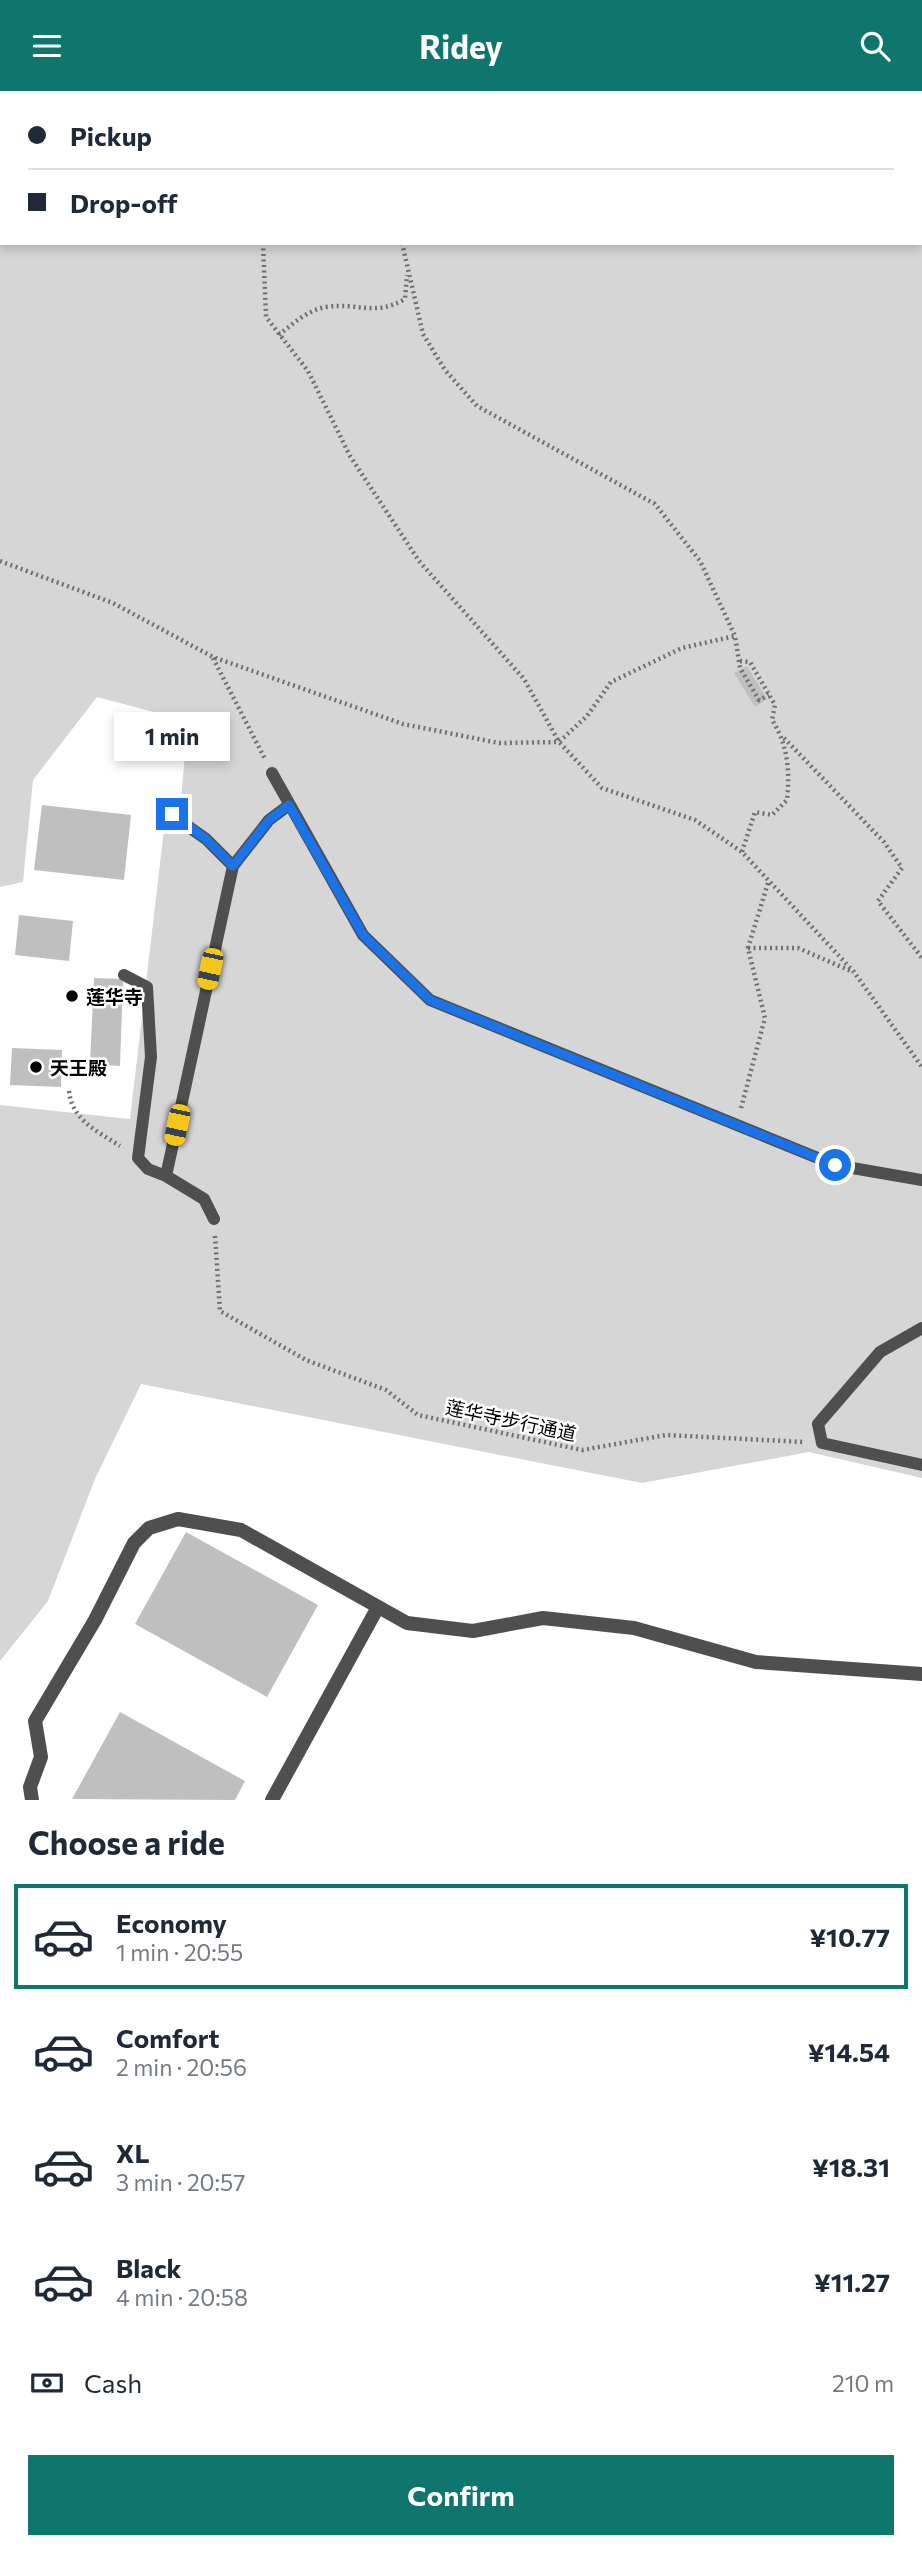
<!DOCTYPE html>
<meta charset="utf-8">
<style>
body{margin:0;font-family:Commissioner,"Noto Sans SC",sans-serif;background:#f2f2f3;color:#1f2937;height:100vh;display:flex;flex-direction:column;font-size:26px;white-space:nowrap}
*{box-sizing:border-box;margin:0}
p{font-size:23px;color:#747a83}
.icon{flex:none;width:38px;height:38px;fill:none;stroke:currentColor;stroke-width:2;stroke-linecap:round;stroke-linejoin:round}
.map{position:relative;height:1709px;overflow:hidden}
.panel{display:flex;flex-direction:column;background:#fff;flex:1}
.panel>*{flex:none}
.guide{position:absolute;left:0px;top:0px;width:922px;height:154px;box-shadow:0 4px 10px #0003;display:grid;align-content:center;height:154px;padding:0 28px;background:#fff}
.end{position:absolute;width:32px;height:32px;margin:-16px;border:9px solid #1a73e8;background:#fff;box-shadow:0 0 0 4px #fff}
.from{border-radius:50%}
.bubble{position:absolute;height:49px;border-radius:0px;background:#fff;box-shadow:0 4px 10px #0003;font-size:23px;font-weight:700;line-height:49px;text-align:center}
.car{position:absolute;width:21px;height:42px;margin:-21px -10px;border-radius:9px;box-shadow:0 0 5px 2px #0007;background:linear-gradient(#f5c518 24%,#345 0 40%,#f5c518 0 76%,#345 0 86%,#f5c518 0)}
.guide b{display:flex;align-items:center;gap:24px;height:66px;font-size:26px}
.guide b+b{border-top:2px solid #e0e1e3}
.guide i{width:18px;height:18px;background:#1f2937}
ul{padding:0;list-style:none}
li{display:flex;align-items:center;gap:21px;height:105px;margin:0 14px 10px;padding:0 14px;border:4px solid transparent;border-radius:0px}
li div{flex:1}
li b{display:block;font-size:26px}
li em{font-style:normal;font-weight:700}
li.on{border-color:#0f766e}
li>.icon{width:63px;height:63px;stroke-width:1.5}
h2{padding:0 28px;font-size:32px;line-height:84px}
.pay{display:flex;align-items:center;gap:18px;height:77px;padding:0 28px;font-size:26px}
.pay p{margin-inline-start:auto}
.button{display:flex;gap:14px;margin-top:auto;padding:14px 28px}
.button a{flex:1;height:80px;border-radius:0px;background:#0f766e;color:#fff;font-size:28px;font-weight:700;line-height:80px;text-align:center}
header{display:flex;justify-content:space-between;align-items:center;height:91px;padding:0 28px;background:#0f766e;color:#fff;font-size:32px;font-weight:700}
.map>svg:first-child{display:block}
</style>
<header><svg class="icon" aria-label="menu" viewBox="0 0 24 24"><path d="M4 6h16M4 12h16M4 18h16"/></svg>Ridey<svg class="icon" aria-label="search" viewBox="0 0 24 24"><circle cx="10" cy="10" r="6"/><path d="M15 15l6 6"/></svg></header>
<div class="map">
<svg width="922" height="1709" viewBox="0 0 922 1709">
<rect width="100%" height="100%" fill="#fff"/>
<path fill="#d6d6d6" d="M66,0H922V1387L809,1361L642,1392L141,1293L95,1388L48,1510L0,1570V1014L130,1028L165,730L181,708L188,630L97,606L33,689L23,791L0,796V110L2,108V152H920V2Z"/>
<path fill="#bfbfbf" d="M747,575L767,608L755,616L734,582Z
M42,714L131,724L124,789L34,779Z
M19,824L73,830L69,870L15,864Z
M94,887L123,888L120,975L90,973Z
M12,957L62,959L61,996L10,994Z
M186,1441L318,1514L267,1606L135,1533Z
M120,1621L245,1690L235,1709L72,1708Z"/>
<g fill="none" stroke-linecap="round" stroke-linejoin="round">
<path stroke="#717171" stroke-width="4.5" stroke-dasharray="2 3.5" stroke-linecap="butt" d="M263,152L266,226L308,280L350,365L419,470L524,588L559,651L602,697L695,729L742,761L854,881L922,976
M402,152L423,243L445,279L477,315L655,413L700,470L735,545L740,577L759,609L769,604
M279,244C292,233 308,219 326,216C358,211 374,226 405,208L407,184
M0,470L113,512L213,566L403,633L499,652L559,651L587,625L611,591L682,557L735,545
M213,567L265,668
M740,570L750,571L775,614L772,629C788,654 790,680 787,709L772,724L755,721L742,761
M784,647L884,751L902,777L878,810L922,867
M748,857H798L851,880
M69,1000C72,1029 97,1040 120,1055
M741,1017L765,927L748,857L768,792
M215,1145L220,1220L306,1269L386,1299L418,1324L582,1359L666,1344L803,1351"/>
<path stroke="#4f4f4f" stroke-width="12" d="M272,682L363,844L430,909L835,1074L922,1089
M172,724L206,748L233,775
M124,884L147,896L151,966L138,1067L148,1078L166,1085
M214,1128L204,1108L166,1085L233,775L269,729L289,714
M922,1237L880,1261L818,1333L822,1352L922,1374"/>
<path stroke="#4f4f4f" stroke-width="14" d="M32,1709L30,1696L41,1666L35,1630L95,1529L134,1452L149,1437L178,1428L241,1439L407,1532L473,1540L543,1527L634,1537L756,1571L922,1583
M272,1709L378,1516"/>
</g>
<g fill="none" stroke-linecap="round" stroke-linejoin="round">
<path stroke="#1a73e8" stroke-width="9" d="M172,723L206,748L233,775L269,729L289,714L363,844L430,909L835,1074"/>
</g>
<g fill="#000" stroke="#fff" stroke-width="2.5">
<circle cx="72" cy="905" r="7"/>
<circle cx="36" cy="976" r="7"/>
</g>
<g text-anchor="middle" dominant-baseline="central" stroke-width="5" stroke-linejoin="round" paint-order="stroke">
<g font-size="19" font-weight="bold" fill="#000" stroke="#fff" text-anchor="start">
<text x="86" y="905">莲华寺</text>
<text x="50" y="976">天王殿</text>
</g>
<g font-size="19" fill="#000" stroke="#fff">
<text transform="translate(511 1329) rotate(12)">莲华寺步行通道</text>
</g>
</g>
</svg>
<i class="end from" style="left:835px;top:1074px"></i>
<i class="end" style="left:172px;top:723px"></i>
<div class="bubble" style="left:114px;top:621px;width:116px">1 min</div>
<i class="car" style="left:210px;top:878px;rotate:192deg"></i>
<i class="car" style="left:177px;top:1034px;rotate:192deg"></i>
<div class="guide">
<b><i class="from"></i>Pickup</b>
<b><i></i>Drop-off</b>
</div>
</div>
<section class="panel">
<h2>Choose a ride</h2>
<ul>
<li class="on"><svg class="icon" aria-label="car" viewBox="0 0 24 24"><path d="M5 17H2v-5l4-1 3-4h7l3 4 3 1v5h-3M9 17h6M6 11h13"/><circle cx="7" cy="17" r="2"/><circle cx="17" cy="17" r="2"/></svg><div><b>Economy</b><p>1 min · 20:55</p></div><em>¥10.77</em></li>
<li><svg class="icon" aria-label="car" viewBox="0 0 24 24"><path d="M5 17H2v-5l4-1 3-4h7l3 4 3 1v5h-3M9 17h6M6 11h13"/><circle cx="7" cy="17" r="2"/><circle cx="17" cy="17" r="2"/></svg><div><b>Comfort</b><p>2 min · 20:56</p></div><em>¥14.54</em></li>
<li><svg class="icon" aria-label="car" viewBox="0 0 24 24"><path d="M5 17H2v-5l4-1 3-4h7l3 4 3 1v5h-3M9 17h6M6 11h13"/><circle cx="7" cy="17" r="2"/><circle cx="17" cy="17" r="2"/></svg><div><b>XL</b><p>3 min · 20:57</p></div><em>¥18.31</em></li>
<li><svg class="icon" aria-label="car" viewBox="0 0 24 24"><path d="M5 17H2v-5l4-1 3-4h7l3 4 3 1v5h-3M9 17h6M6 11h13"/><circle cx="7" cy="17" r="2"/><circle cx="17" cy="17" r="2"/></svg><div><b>Black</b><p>4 min · 20:58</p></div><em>¥11.27</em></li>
</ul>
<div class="pay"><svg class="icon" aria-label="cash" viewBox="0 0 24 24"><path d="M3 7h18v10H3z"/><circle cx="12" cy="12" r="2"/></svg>Cash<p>210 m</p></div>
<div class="button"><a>Confirm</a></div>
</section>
